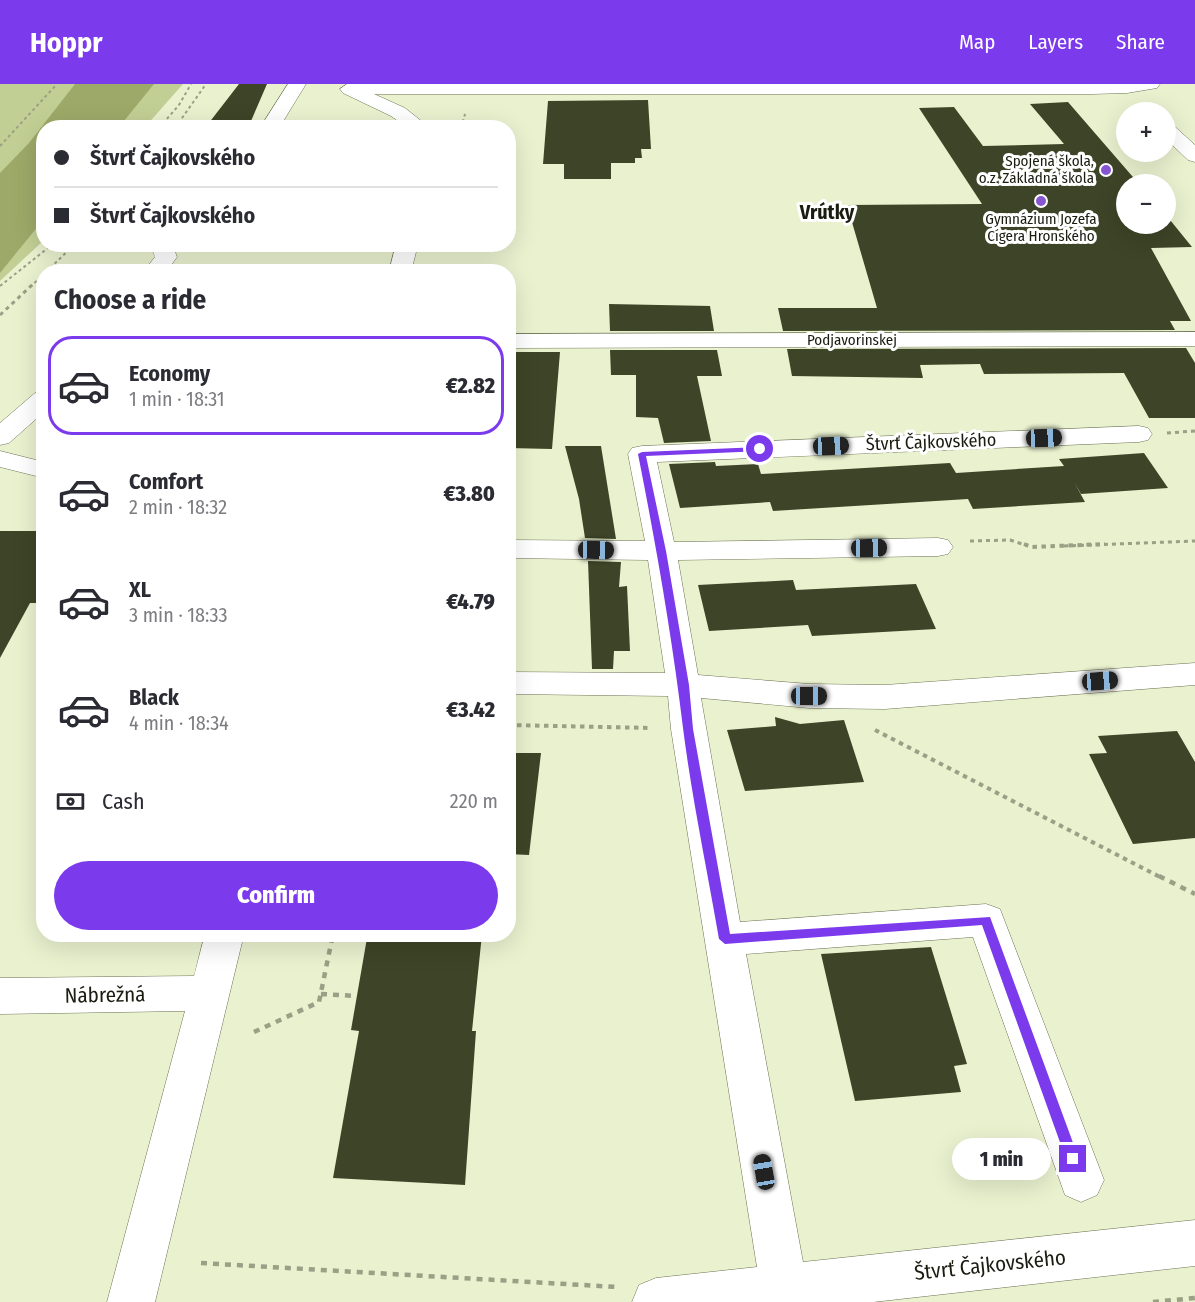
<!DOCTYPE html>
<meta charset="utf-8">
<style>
body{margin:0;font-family:"Fira Sans Condensed",sans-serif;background:#f7f7f7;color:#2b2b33;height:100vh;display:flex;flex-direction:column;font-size:22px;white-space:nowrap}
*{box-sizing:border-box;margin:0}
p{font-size:20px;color:#7c7c81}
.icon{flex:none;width:33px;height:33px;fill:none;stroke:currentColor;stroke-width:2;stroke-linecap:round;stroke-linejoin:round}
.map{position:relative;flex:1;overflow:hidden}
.details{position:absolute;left:36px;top:180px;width:480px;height:678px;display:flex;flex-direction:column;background:#fff;border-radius:24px;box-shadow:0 6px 24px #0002}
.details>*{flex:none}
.top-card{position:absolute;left:36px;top:36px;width:480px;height:132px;border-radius:24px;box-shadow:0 6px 24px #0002;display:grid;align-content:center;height:132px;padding:0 18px;background:#fff}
.fabs{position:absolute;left:1116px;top:18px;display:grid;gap:12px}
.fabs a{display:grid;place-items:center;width:60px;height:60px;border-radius:50%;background:#fff;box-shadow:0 6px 24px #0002;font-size:30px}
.end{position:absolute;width:27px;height:27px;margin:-14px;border:8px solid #7c3aed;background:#fff;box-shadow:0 0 0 3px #fff}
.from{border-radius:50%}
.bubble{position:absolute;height:42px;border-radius:21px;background:#fff;box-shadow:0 6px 24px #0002;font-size:20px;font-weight:800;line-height:42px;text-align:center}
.car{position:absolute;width:18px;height:36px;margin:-18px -9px;border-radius:8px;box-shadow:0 0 4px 2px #0007;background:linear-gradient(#222 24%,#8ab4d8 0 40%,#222 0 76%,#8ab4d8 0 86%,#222 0)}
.top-card b{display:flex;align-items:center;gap:21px;height:57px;font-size:22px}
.top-card b+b{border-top:2px solid #e1e1e2}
.top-card i{width:15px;height:15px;background:#2b2b33}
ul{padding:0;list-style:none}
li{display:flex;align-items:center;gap:18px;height:99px;margin:0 12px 9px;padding:0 6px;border:3px solid transparent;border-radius:24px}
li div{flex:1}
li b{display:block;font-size:22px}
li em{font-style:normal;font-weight:800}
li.on{border-color:#7c3aed}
li>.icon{width:54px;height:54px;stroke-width:1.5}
h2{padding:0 18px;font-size:27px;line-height:72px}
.pay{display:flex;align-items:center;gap:15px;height:66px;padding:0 18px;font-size:22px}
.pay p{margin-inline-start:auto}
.cta{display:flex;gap:12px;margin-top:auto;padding:12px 18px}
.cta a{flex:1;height:69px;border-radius:36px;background:#7c3aed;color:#fff;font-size:24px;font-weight:800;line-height:69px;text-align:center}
header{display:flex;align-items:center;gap:36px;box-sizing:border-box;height:84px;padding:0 30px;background:#7c3aed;color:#fff}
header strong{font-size:28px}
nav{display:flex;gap:33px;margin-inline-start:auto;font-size:21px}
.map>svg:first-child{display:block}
</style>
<header>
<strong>Hoppr</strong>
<nav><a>Map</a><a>Layers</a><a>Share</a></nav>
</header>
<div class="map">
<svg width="1195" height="1218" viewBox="0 0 1195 1218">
<rect width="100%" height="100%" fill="#e9f1cf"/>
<path fill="#c2cf94" d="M0,0H183L145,43L44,44L43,157L0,197Z"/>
<path fill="#9ca968" d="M75,0H154L119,43L44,44L43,136L0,189V89L29,59Z"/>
<path fill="#3e4427" d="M239,0H267L248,44H205Z
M648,16L651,65H641L642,74H635V79H611V95H564V80H543L548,17Z
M1068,18L1139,100H1126V140H1166V131L1192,163L1151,164L1191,237H1170L1175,246L783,247L778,224H877L847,121L982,120L919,24L954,23L983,62L1064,60L1030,20Z
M609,220L710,222L714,247H610Z
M1186,264L1195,279V334H1149L1124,289L984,290L980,280L920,281L923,294L792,292L787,265Z
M610,266H717L722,292H697L711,357L664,359L658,334L636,333V291H611Z
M508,268H560L552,365L508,364Z
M565,362H601L616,455L585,454L579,415Z
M1144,369L1168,404L1081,410L1074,398L1085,418L973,425L968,415L773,427L770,418L680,424L669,380L715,378L716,382L758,380L761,390L950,379L956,389L1064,382L1059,375Z
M0,447H44V519H30L0,574Z
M588,477L621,478L619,503L627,502L630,567H614L613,585H592Z
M793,496L796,506L916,500L936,545L812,552L808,541L709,547L698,501Z
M775,633L800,640L844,636L864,698L745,707L727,646L776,642Z
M1177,647L1195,678V754L1133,760L1089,670L1107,669L1098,652Z
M508,669H541L529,771L508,770Z
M378,850H482L472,947H476L465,1101L333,1094L359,947L351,946L367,854L377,853Z
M931,863L967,980L954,982L961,1008L855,1017L821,870Z"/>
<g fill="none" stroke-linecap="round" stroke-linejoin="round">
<g stroke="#6c7354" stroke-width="1">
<path id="minor" d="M288,0H306L279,44H260Z
M347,0H1160L1157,4L1127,9L1092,10H374L405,24L430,44H408L391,32L343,9L340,5Z
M1166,39L1173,41L1195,61V78L1188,76L1166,55Z
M150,160H172L177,173L166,188H143L155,173Z
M396,160H418L411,188H389Z
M1195,248V262L508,264V250Z
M44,306V328L9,359L0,361V339L35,309Z
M1139,342L1148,344L1152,350L1148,356L1139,358L657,378L674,458L938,454L948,456L953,463L948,470L938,472L678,476L698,591L809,600L885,601L1195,579V601L885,625L809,624L701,614L740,838L986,820L1000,825L1104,1096L1097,1111L1081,1118L1065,1111L973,853L746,870L803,1178L1195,1136V1182L873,1218H632L639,1201L656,1194L757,1183L671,645L668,612L508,610V588L665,589L648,476L508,474V456L645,457L628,370L632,364L642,362Z
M0,367L44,378V394L0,383Z
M205,850H244L155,1218H107L185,927L0,930V894L194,892Z"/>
</g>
<path stroke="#9a9f86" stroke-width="2" stroke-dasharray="3 3" stroke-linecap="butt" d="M159,44L179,21L191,0
M175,44L206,0
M461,44L465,30
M0,62L57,0
M46,188L75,160
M0,202L53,160
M30,203L44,190"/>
<path stroke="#9a9f86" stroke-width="3" stroke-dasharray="4 4" stroke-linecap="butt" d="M0,231L32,201
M1167,349L1195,347
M970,457L1010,456L1028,462
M1064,462L1195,457"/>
<path stroke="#9a9f86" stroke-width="4" stroke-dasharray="4.5 4.5" stroke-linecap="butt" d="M1024,460L1032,463L1105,460
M508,641L652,644
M875,646L1162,794"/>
<path stroke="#9a9f86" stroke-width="4.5" stroke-dasharray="6 6" stroke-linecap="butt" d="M1159,792L1195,810
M321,910L357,912
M254,948L319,918L333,850
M201,1179L617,1203
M1153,1218L1195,1214"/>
<use href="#minor" fill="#fff" fill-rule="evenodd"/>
</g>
<path fill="#7c3aed" d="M760,363L764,365L763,367L646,372L666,467L689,601L693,645L730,850L990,833L1079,1075L1077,1079L1073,1081L1068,1079L1066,1075L982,841L725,860L719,855C707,785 692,715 683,644C672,552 656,461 638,370L642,368Z"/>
<g fill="#8657d0" stroke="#fff" stroke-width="2">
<circle cx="1106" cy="86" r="6"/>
<circle cx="1041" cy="117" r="6"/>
</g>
<g text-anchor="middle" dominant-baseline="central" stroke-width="6" stroke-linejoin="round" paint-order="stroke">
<g font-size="15" fill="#1a1c10" stroke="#fff" text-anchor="end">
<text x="1094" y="77">Spojená škola,<tspan x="1094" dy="17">o.z. Základná škola</tspan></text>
<text x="1041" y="135" text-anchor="middle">Gymnázium Jozefa<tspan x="1041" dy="17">Cígera Hronského</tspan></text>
</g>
<g font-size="15" fill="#1a1c10" stroke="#fff">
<text x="852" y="256">Podjavorinskej</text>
</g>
<g font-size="18" fill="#1a1c10" stroke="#fff">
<text transform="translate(931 358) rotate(-2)">Štvrť Čajkovského</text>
</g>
<g font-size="20" font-weight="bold" fill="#1a1c10" stroke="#fff">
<text x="827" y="128">Vrútky</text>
</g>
<g font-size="21" fill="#1a1c10" stroke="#fff">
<text transform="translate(105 911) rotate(-1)">Nábrežná</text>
<text transform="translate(990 1181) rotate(-6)">Štvrť Čajkovského</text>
</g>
</g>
</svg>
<div class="fabs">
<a>+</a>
<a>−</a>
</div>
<i class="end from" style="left:760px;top:365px"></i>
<i class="end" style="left:1073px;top:1075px"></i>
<div class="bubble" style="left:952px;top:1054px;width:99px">1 min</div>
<i class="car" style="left:1044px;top:354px;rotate:88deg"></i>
<i class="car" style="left:831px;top:362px;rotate:88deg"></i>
<i class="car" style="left:869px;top:464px;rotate:89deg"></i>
<i class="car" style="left:596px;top:466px;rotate:91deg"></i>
<i class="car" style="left:1100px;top:597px;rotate:86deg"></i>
<i class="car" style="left:809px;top:612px;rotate:90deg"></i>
<i class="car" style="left:764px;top:1088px;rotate:350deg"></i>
<div class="top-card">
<b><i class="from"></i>Štvrť Čajkovského</b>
<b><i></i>Štvrť Čajkovského</b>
</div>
<section class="details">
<h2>Choose a ride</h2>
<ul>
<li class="on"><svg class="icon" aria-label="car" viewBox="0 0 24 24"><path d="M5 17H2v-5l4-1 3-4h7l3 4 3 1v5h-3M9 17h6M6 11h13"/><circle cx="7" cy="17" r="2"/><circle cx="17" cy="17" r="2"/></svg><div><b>Economy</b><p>1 min · 18:31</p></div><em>€2.82</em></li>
<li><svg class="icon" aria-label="car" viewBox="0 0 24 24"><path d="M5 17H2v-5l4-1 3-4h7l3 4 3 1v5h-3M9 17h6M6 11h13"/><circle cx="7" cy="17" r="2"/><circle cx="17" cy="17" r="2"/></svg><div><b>Comfort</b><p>2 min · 18:32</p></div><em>€3.80</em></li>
<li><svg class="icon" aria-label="car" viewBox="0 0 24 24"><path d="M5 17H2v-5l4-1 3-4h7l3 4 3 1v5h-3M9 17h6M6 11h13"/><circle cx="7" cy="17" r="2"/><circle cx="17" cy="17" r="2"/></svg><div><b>XL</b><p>3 min · 18:33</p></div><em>€4.79</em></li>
<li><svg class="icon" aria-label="car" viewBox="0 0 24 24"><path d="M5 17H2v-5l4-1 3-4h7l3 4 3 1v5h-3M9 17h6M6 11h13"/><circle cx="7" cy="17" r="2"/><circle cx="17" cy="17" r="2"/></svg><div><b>Black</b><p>4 min · 18:34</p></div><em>€3.42</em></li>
</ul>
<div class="pay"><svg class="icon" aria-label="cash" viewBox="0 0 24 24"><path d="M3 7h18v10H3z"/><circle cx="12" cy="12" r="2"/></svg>Cash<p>220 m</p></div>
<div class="cta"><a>Confirm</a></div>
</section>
</div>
